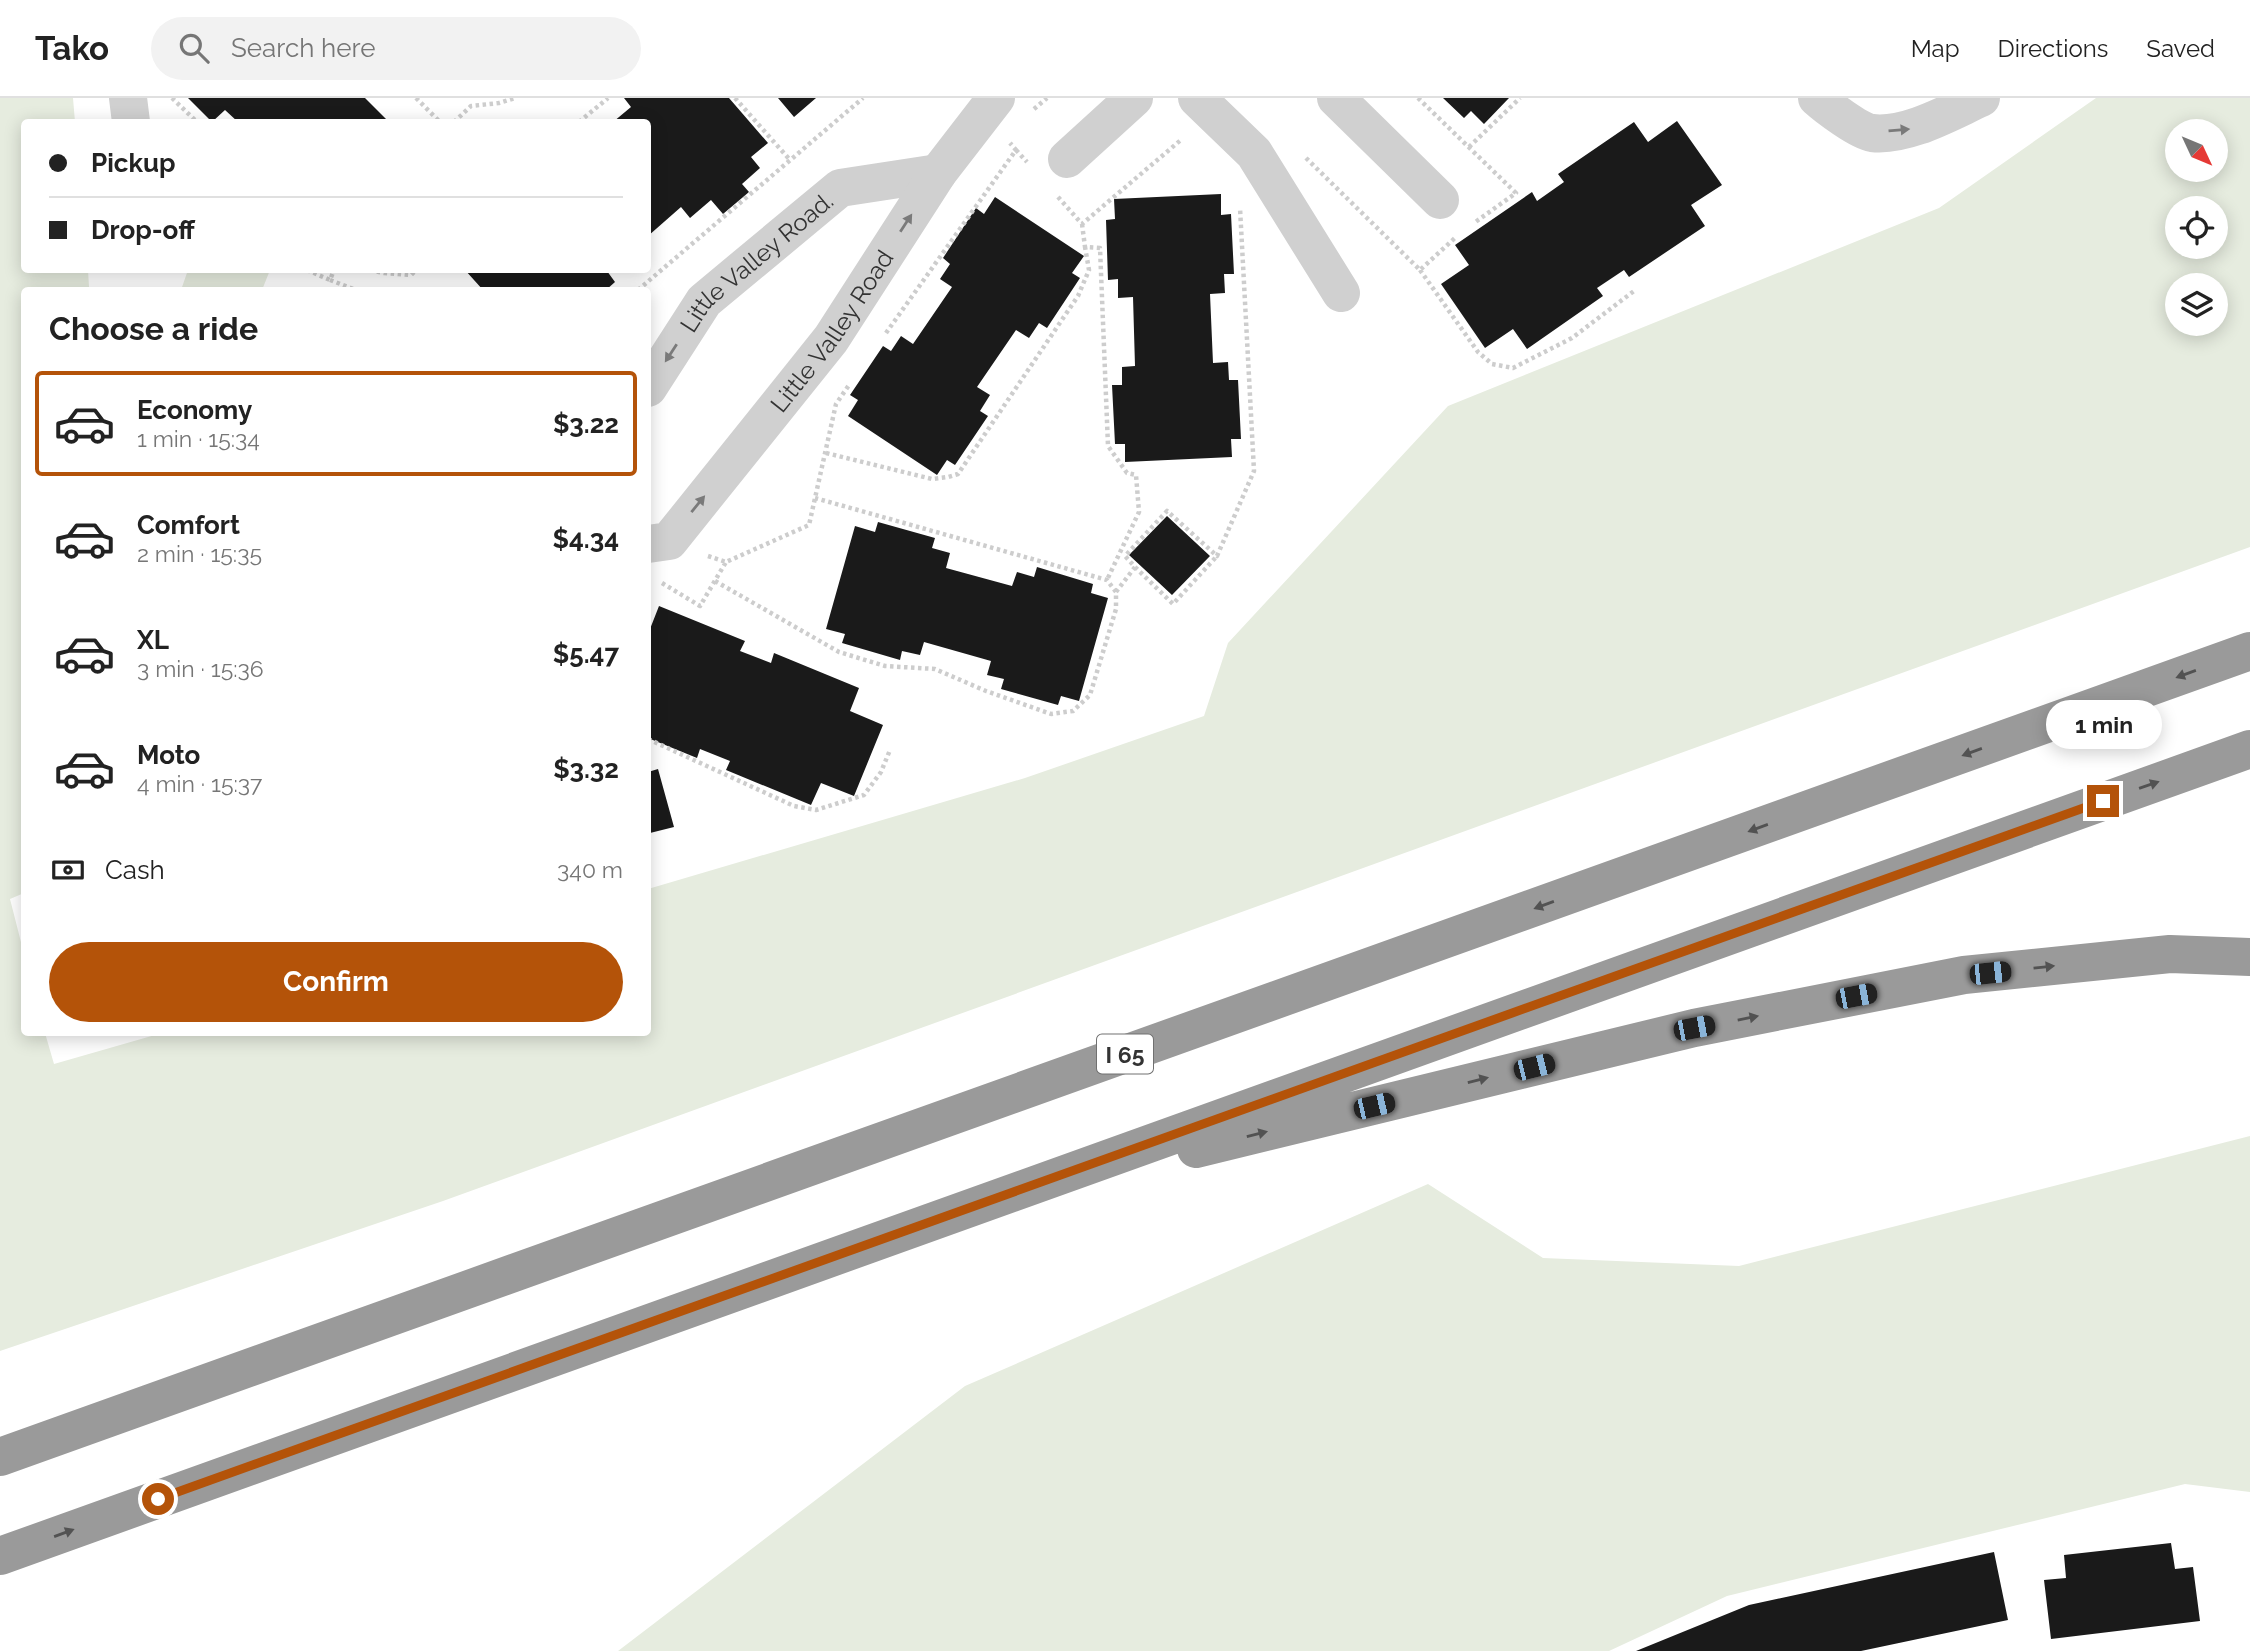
<!DOCTYPE html>
<meta charset="utf-8">
<style>
body{margin:0;font-family:Raleway,sans-serif;background:#f2f2f2;color:#222;height:100vh;display:flex;flex-direction:column;font-size:26px;white-space:nowrap}
*{box-sizing:border-box;margin:0}
p{font-size:23px;color:#767676}
.icon{flex:none;width:38px;height:38px;fill:none;stroke:currentColor;stroke-width:2;stroke-linecap:round;stroke-linejoin:round}
.map{position:relative;flex:1;overflow:hidden}
.panel{position:absolute;left:21px;top:189px;width:630px;height:749px;display:flex;flex-direction:column;background:#fff;border-radius:7px;box-shadow:0 4px 18px #0003}
.panel>*{flex:none}
.guide{position:absolute;left:21px;top:21px;width:630px;height:154px;border-radius:7px;box-shadow:0 4px 18px #0003;display:grid;align-content:center;height:154px;padding:0 28px;background:#fff}
.needle{width:46px;rotate:134deg}
.buttons{position:absolute;left:2165px;top:21px;display:grid;gap:14px}
.buttons a{display:grid;place-items:center;width:63px;height:63px;border-radius:50%;background:#fff;box-shadow:0 4px 18px #0003;font-size:35px}
.end{position:absolute;width:32px;height:32px;margin:-16px;border:9px solid #b45309;background:#fff;box-shadow:0 0 0 4px #fff}
.from{border-radius:50%}
.bubble{position:absolute;height:49px;border-radius:24px;background:#fff;box-shadow:0 4px 18px #0003;font-size:23px;font-weight:700;line-height:49px;text-align:center}
.car{position:absolute;width:21px;height:42px;margin:-21px -10px;border-radius:9px;box-shadow:0 0 5px 2px #0007;background:linear-gradient(#222 24%,#8ab4d8 0 40%,#222 0 76%,#8ab4d8 0 86%,#222 0)}
.guide b{display:flex;align-items:center;gap:24px;height:66px;font-size:26px}
.guide b+b{border-top:2px solid #e0e0e0}
.guide i{width:18px;height:18px;background:#222}
ul{padding:0;list-style:none}
li{display:flex;align-items:center;gap:21px;height:105px;margin:0 14px 10px;padding:0 14px;border:4px solid transparent;border-radius:7px}
li div{flex:1}
li b{display:block;font-size:26px}
li em{font-style:normal;font-weight:700}
li.on{border-color:#b45309}
li>.icon{width:63px;height:63px;stroke-width:1.5}
h2{padding:0 28px;font-size:32px;line-height:84px}
.pay{display:flex;align-items:center;gap:18px;height:77px;padding:0 28px;font-size:26px}
.pay p{margin-inline-start:auto}
.primary-button{display:flex;gap:14px;margin-top:auto;padding:14px 28px}
.primary-button a{flex:1;height:80px;border-radius:42px;background:#b45309;color:#fff;font-size:28px;font-weight:700;line-height:80px;text-align:center}
header{display:flex;align-items:center;gap:42px;box-sizing:border-box;height:98px;padding:0 35px;background:#fff;border-bottom:2px solid #e0e0e0}
header strong{font-size:33px}
nav{display:flex;gap:38px;margin-inline-start:auto;font-size:24px}
.search{width:490px;height:63px;background:#f2f2f2;display:flex;align-items:center;gap:18px;box-sizing:border-box;padding:0 24px;border-radius:38px;color:#767676;font-size:26px}
.map>svg:first-child{display:block}
</style>
<header>
<strong>Tako</strong>
<div class="search"><svg class="icon" aria-label="search" viewBox="0 0 24 24"><circle cx="10" cy="10" r="6"/><path d="M15 15l6 6"/></svg>Search here</div>
<nav><a>Map</a><a>Directions</a><a>Saved</a></nav>
</header>
<div class="map">
<svg width="2250" height="1553" viewBox="0 0 2250 1553">
<rect width="100%" height="100%" fill="#fff"/>
<path fill="#e6ecdf" fill-rule="evenodd" d="M0,0H73L75,24H24V172H88L89,189L93,192H24V795L10,801L24,856V934L45,935L54,966L162,935L648,934V791L1025,680L1204,618L1228,545L1448,308L1939,110L2096,0H2250V449L443,1103L0,1253ZM2177,33H2216V72H2177ZM2216,110V149H2177V110ZM2177,187H2216V226H2177Z
M188,172H270L262,192H181Z
M2250,1038V1394L2185,1386L1727,1498L1609,1553H618L965,1288L1428,1086L1543,1160L1739,1168Z"/>
<path fill="#1a1a1a" d="M188,0H365L389,24H258L255,22L252,24H238L225,12L212,24Z
M624,0H729L768,45L751,59L760,70L742,86L749,94L723,116L711,102L690,120L681,109L648,138V24H613L631,9Z
M778,0H816L794,19Z
M1443,0H1509L1484,26L1471,13L1464,20Z
M1677,23L1722,87L1691,107L1705,128L1629,179L1624,172L1597,190L1603,198L1527,251L1513,231L1485,250L1441,186L1469,167L1455,147L1532,94L1537,103L1564,84L1558,76L1634,24L1648,44Z
M1221,96V117L1231,116L1234,176H1224L1225,195L1210,196L1213,265L1228,264L1229,282H1238L1241,341H1231L1232,359L1125,364V346H1115L1112,287H1122V269L1135,268L1133,199L1118,200V181L1108,182L1106,122L1115,121L1114,101Z
M995,99L1084,158L1072,175L1080,180L1047,230L1039,225L1029,240L1016,232L977,289L990,297L980,313L988,318L955,367L947,362L937,377L848,318L858,302L850,297L883,248L891,253L901,238L913,246L952,189L940,181L950,166L943,160L976,110L984,116Z
M465,172H608L607,173L615,184L606,192H483Z
M1167,418L1210,458L1172,497L1129,457Z
M878,424L935,440L932,450L950,455L946,470L1012,488L1017,474L1034,479L1037,469L1093,486L1091,495L1108,500L1079,603L1061,598L1058,607L1001,591L1004,581L987,577L991,563L924,544L920,557L902,553L900,562L842,545L845,536L826,531L855,428L875,434Z
M659,508L745,543L740,553L771,565L774,555L859,590L850,613L883,627L854,698L821,685L811,707L726,672L730,663L700,651L697,660L648,640V530L650,531Z
M658,671L674,729L650,735L651,739L648,740V674Z
M2171,1445L2175,1471L2193,1469L2200,1523L2051,1541L2044,1482L2066,1480L2064,1457Z
M1994,1454L2008,1522L1861,1553H1636L1749,1507Z"/>
<g fill="none" stroke-linecap="round" stroke-linejoin="round">
<path stroke="#cdcdcd" stroke-width="4.5" stroke-dasharray="3.5 3.5" stroke-linecap="butt" d="M172,0L197,24
M416,0L440,24
M735,0L790,62
M1418,0L1516,95L1474,125
M1034,11L1047,0
M454,24L471,8L499,5L515,0
M579,24L608,0
M1469,49L1520,0
M1016,52L1027,64
M1306,60L1420,172L1456,139
M1058,99L1082,126L1182,41
M1082,126L1085,149L1100,150L1108,348L1127,375L1136,377L1139,414L1107,482
M307,172L330,182L334,172
M370,172L384,175L411,177L416,172
M1420,172L1478,254L1492,266L1513,270L1572,240L1634,193
M330,182L356,192
M638,192L863,0
M886,235L1016,52L1010,45
M826,355L932,381L948,379L958,376L1078,198L1089,172L1085,149
M708,458L726,464L809,427L836,306L849,287
M1135,469L1173,506L1217,458
M715,483L839,554L885,568L935,571L986,593L1051,616L1073,613L1090,597L1116,511V494L1107,482L815,400
M662,485L700,508L726,464
M1116,494L1135,469L1125,458L1167,413L1217,458L1254,373L1240,110
M648,641L794,708L816,712L864,697L881,674L890,652"/>
<g stroke="#d0d0d0" stroke-width="38">
<path d="M128,0L131,24"/>
<path d="M1197,0L1254,55L1341,195"/>
<path d="M1336,0L1440,102"/>
<path d="M1817,0C1827,9 1859,33 1872,35C1907,39 1950,14 1981,0"/>
<path d="M1067,61L1134,0"/>
<path id="s1" d="M648,290L704,203L840,90L938,75"/>
<path id="s2" d="M648,446L669,443L831,241L938,75L996,0"/>
</g>
<path stroke="#9a9a9a" stroke-width="38" d="M1196,1051L1694,930L1964,877L2170,856L2250,859
M0,1359L2250,553
M0,1458L2250,651"/>
</g>
<defs><path id="oneway-solid" d="M-6-.8H1V-3.2L6.5 0L1 3.2V.8H-6Z" transform="scale(1.75)"/></defs>
<g fill="#7a7a7a">
<use href="#oneway-solid" transform="translate(1899 32) rotate(-5)"/>
<use href="#oneway-solid" transform="translate(906 125) rotate(-57)"/>
<use href="#oneway-solid" transform="translate(671 255) rotate(123)"/>
<use href="#oneway-solid" transform="translate(698 406) rotate(-51)"/>
</g>
<g fill="#525252">
<use href="#oneway-solid" transform="translate(2186 576) rotate(160)"/>
<use href="#oneway-solid" transform="translate(1972 654) rotate(160)"/>
<use href="#oneway-solid" transform="translate(2149 687) rotate(-19)"/>
<use href="#oneway-solid" transform="translate(1758 730) rotate(160)"/>
<use href="#oneway-solid" transform="translate(1544 807) rotate(160)"/>
<use href="#oneway-solid" transform="translate(2044 869) rotate(-6)"/>
<use href="#oneway-solid" transform="translate(1748 920) rotate(-11)"/>
<use href="#oneway-solid" transform="translate(1478 982) rotate(-14)"/>
<use href="#oneway-solid" transform="translate(1257 1036) rotate(-14)"/>
<use href="#oneway-solid" transform="translate(64 1435) rotate(-20)"/>
</g>
<g fill="none" stroke-linecap="round" stroke-linejoin="round">
<path stroke="#b45309" stroke-width="9" d="M158,1401L2103,703"/>
</g>
<g text-anchor="middle" dominant-baseline="central" stroke-width="7" stroke-linejoin="round" paint-order="stroke">
<rect fill="#fff" stroke="#707070" stroke-width="2" x="1097" y="936.5" width="56" height="39" rx="5"/>
<g font-size="23" font-weight="bold" fill="#333">
<text x="1125" y="956">I 65</text>
</g>
<g font-size="24" fill="#333" stroke="#fff">
<text stroke="none"><textPath href="#s1" startOffset="168">Little Valley Road.</textPath></text>
<text stroke="none"><textPath href="#s2" startOffset="287">Little Valley Road</textPath></text>
</g>
</g>
</svg>
<div class="buttons">
<a><svg class="needle" viewBox="-14 -14 28 28"><path d="M0-13l5 13h-10z" fill="#e53935"/><path d="M0 13l5-13h-10z" fill="#767676"/></svg></a>
<a><svg class="icon" aria-label="locate" viewBox="0 0 24 24"><circle cx="12" cy="12" r="6"/><path d="M12 2v4M12 18v4M2 12h4M18 12h4"/></svg></a>
<a><svg class="icon" aria-label="layers" viewBox="0 0 24 24"><path d="M12 4l9 5-9 5-9-5zM3 14l9 5 9-5"/></svg></a>
</div>
<i class="end from" style="left:158px;top:1401px"></i>
<i class="end" style="left:2103px;top:703px"></i>
<div class="bubble" style="left:2046px;top:602px;width:116px">1 min</div>
<i class="car" style="left:1990px;top:875px;rotate:84deg"></i>
<i class="car" style="left:1856px;top:898px;rotate:79deg"></i>
<i class="car" style="left:1694px;top:930px;rotate:79deg"></i>
<i class="car" style="left:1534px;top:969px;rotate:76deg"></i>
<i class="car" style="left:1374px;top:1008px;rotate:77deg"></i>
<div class="guide">
<b><i class="from"></i>Pickup</b>
<b><i></i>Drop-off</b>
</div>
<section class="panel">
<h2>Choose a ride</h2>
<ul>
<li class="on"><svg class="icon" aria-label="car" viewBox="0 0 24 24"><path d="M5 17H2v-5l4-1 3-4h7l3 4 3 1v5h-3M9 17h6M6 11h13"/><circle cx="7" cy="17" r="2"/><circle cx="17" cy="17" r="2"/></svg><div><b>Economy</b><p>1 min · 15:34</p></div><em>$3.22</em></li>
<li><svg class="icon" aria-label="car" viewBox="0 0 24 24"><path d="M5 17H2v-5l4-1 3-4h7l3 4 3 1v5h-3M9 17h6M6 11h13"/><circle cx="7" cy="17" r="2"/><circle cx="17" cy="17" r="2"/></svg><div><b>Comfort</b><p>2 min · 15:35</p></div><em>$4.34</em></li>
<li><svg class="icon" aria-label="car" viewBox="0 0 24 24"><path d="M5 17H2v-5l4-1 3-4h7l3 4 3 1v5h-3M9 17h6M6 11h13"/><circle cx="7" cy="17" r="2"/><circle cx="17" cy="17" r="2"/></svg><div><b>XL</b><p>3 min · 15:36</p></div><em>$5.47</em></li>
<li><svg class="icon" aria-label="car" viewBox="0 0 24 24"><path d="M5 17H2v-5l4-1 3-4h7l3 4 3 1v5h-3M9 17h6M6 11h13"/><circle cx="7" cy="17" r="2"/><circle cx="17" cy="17" r="2"/></svg><div><b>Moto</b><p>4 min · 15:37</p></div><em>$3.32</em></li>
</ul>
<div class="pay"><svg class="icon" aria-label="cash" viewBox="0 0 24 24"><path d="M3 7h18v10H3z"/><circle cx="12" cy="12" r="2"/></svg>Cash<p>340 m</p></div>
<div class="primary-button"><a>Confirm</a></div>
</section>
</div>
